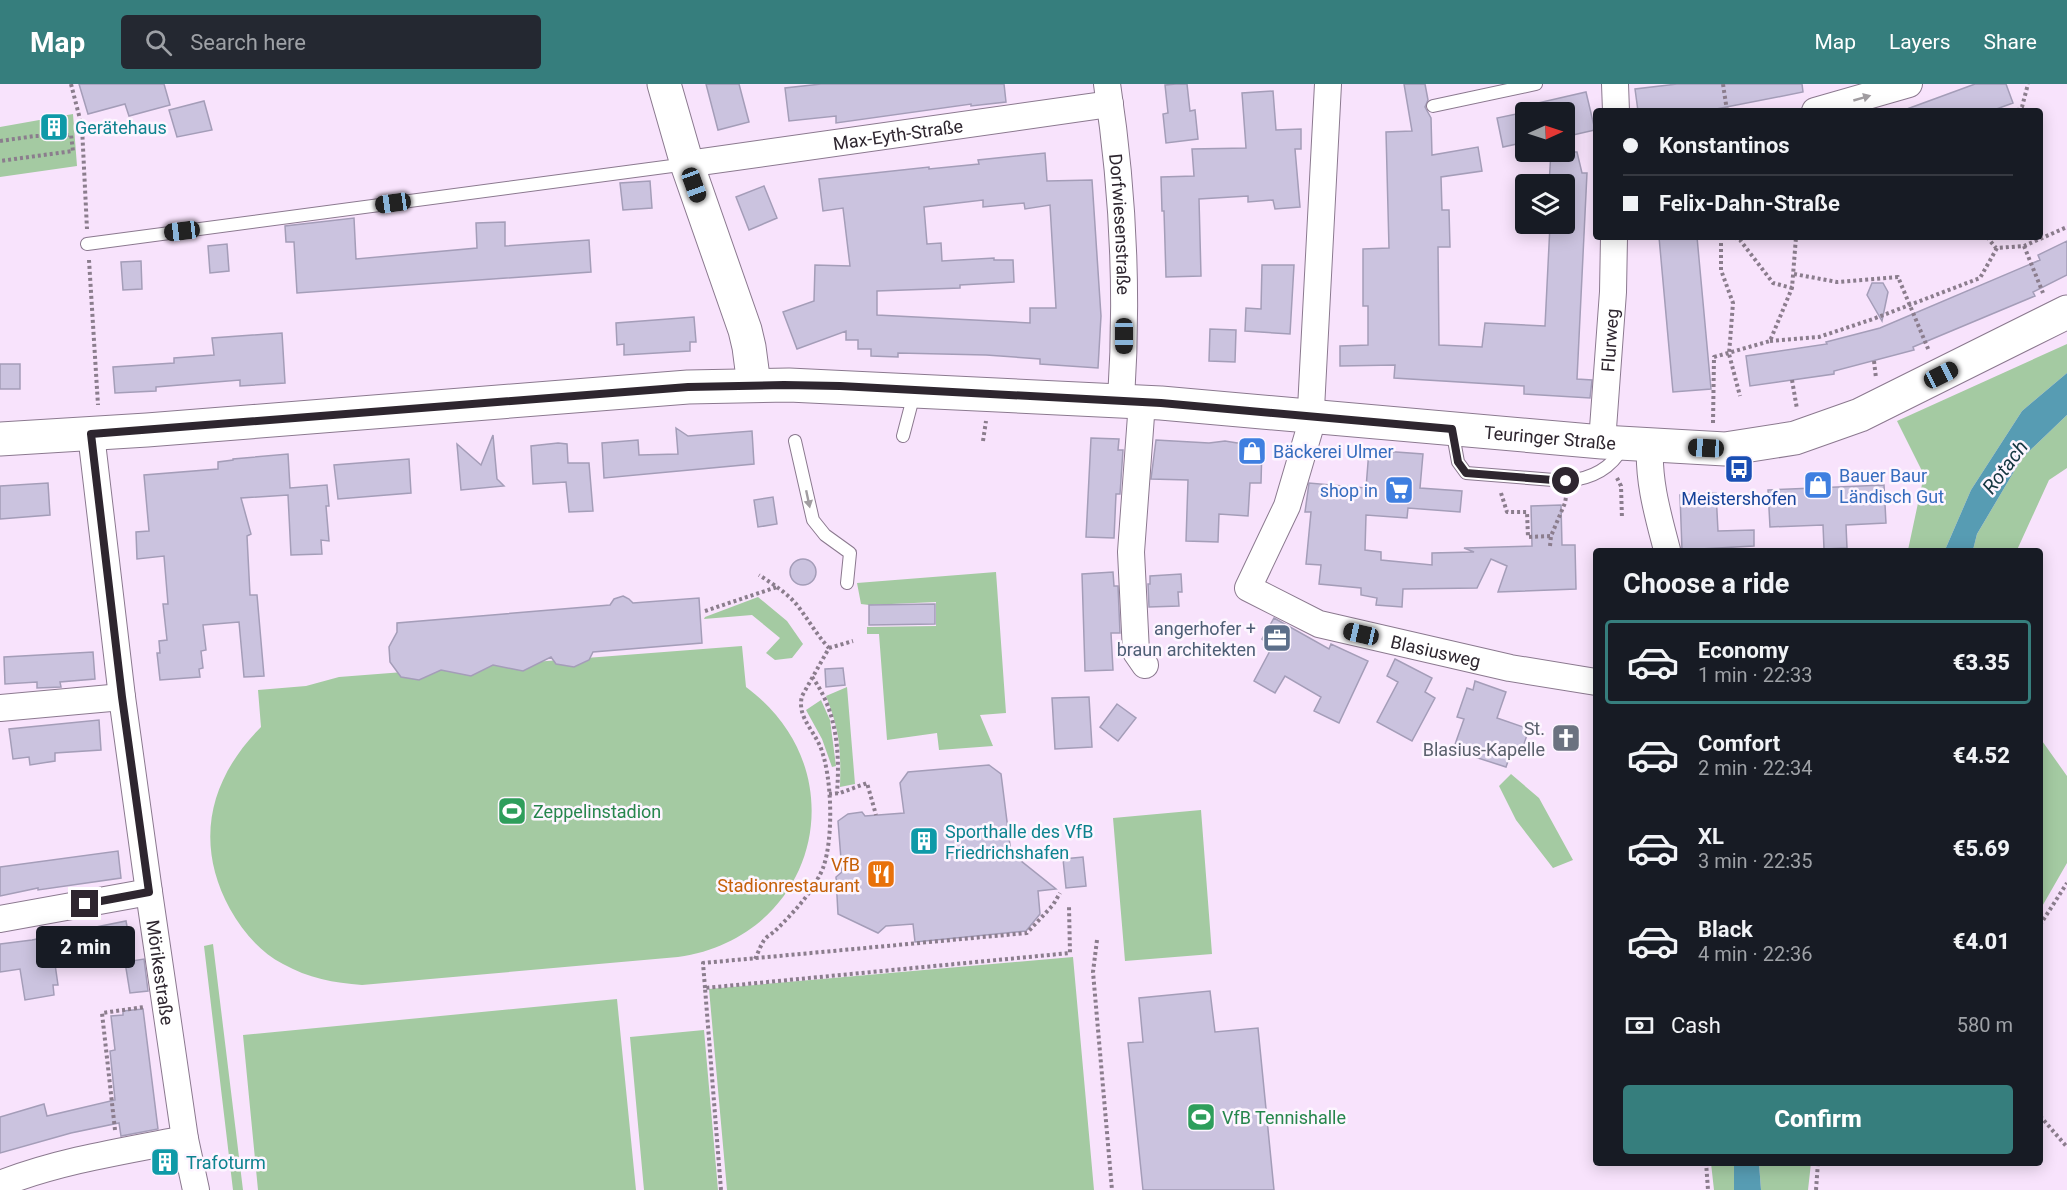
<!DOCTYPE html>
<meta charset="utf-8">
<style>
body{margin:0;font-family:Roboto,sans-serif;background:#242831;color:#f1f3f6;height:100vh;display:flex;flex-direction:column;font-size:22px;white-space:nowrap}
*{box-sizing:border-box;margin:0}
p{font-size:20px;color:#9ea1a6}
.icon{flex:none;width:33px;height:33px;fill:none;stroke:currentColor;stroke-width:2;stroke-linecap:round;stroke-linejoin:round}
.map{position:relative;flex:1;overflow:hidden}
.drawer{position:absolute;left:1593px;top:464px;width:450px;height:618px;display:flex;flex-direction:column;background:#171b24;border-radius:6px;box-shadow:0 3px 15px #0003}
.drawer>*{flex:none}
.guide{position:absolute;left:1593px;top:24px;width:450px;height:132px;border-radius:6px;box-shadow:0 3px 15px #0003;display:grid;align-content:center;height:132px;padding:0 30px;background:#171b24}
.needle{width:39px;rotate:87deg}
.fabs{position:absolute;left:1515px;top:18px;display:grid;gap:12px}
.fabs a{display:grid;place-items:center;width:60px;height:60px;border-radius:6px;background:#171b24;box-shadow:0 3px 15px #0003;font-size:30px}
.end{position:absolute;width:27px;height:27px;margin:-14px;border:8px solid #2e262f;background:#fff;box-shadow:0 0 0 3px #fff}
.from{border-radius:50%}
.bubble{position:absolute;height:42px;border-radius:6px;background:#171b24;box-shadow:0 3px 15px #0003;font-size:20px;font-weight:800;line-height:42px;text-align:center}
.car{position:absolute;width:18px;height:36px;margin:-18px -9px;border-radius:8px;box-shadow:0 0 4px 2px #0007;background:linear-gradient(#222 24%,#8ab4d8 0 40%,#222 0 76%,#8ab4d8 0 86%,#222 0)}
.guide b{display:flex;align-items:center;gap:21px;height:57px;font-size:22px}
.guide b+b{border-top:2px solid #363941}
.guide i{width:15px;height:15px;background:#f1f3f6}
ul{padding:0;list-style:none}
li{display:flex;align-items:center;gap:18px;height:84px;margin:0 12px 9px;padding:0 18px;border:3px solid transparent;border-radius:6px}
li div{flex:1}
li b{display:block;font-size:22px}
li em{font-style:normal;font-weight:800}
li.current{border-color:#367e7d}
li>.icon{width:54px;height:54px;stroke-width:1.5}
h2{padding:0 30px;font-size:27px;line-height:72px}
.pay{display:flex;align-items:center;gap:15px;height:66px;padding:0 30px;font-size:22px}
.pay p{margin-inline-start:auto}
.cta{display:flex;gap:12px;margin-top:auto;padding:12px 30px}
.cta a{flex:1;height:69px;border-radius:6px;background:#367e7d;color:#fff;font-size:24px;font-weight:800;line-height:69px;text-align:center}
header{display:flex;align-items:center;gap:36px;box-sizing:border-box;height:84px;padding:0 30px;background:#367e7d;color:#fff}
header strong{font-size:28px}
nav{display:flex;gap:33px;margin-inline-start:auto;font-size:21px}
.search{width:420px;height:54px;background:#242831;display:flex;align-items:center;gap:15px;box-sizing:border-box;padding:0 21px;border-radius:6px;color:#9ea1a6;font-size:22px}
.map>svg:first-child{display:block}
</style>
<header>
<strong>Map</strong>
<div class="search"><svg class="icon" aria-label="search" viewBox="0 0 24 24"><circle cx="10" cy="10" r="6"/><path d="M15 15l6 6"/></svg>Search here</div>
<nav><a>Map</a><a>Layers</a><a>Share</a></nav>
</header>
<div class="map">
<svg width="2067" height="1106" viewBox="0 0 2067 1106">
<rect width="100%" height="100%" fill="#f8e3fc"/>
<path fill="#a4caa2" d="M73,30L77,82L0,93V43Z
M2067,260V289L2022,327L1971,406L1945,466H1908L1924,391L1897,337Z
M2067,331V384L2049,396L2017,466H1973L1977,450L2022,374Z
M996,488L1006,629L980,631L993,662L939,666L937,649L887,656L879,550H867V543L936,542V518L869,521L861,520L857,499Z
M758,513L787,537L803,560L792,574L775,576L766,569L780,554L752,531L704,535L705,533Z
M742,562L746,603C860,687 818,853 678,873L362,901C334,899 308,894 283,880C260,868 243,848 230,825C194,759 209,695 261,643L258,606L306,602L339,593Z
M847,603L855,700L840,703C841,664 840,648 826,612Z
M821,616L830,636L836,682L832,683L822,655L806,626Z
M2040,654L2067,692V779L2040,826Z
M1511,690L1539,714L1573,776L1553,784L1516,736L1499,702Z
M1201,726L1212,870L1125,877L1113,734Z
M213,860L243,1106H233L204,862Z
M1073,873L1094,1106H727L709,905Z
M617,915L636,1106H258L243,951Z
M704,946L718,1106H644L630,953Z
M1711,1079H1734V1106H1714Z
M1759,1079H1811L1808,1106H1761Z"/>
<path fill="#579cb3" d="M2067,289V331L2022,374L1977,450L1973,466H1945L1971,406L2022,327Z
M1734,1079H1759L1761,1106H1734Z"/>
<path fill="#cbc3df" stroke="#a49db8" stroke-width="1.5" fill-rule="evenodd" d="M79,0H164L170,21L129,32L125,20L88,30Z
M706,0H739L749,38L718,46Z
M821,0H1004L1006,18L971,22V20L836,39V32L789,37L785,4Z
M1176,0H1187L1190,27L1195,26L1198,55L1166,59L1163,30L1168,29L1165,1Z
M1404,0H1425L1428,16L1425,23L1431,34L1432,71L1478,63L1482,87L1441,93L1442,126H1449L1450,163H1438L1439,261L1482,263L1485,239L1545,242L1550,141L1564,140V100H1549L1551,68H1577L1582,89H1587L1577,295L1592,296L1590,314L1524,310V302L1394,294L1395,281L1340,282V262L1368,261V222H1363V165L1389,164L1386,48L1412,47Z
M1677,0H1802L1803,8L1706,27H1638L1635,5Z
M1975,0H2006L2013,19L1991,27H1908L1907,25Z
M1273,7L1276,46L1301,45V65H1295L1300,123L1275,125L1273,116L1248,118V112L1199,115L1201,192L1166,193L1164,127H1162L1161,93L1194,92L1192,65L1246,64L1242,9Z
M1586,8L1595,46L1564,53V28H1530L1529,21Z
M204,17L212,46L177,53L169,26Z
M1526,28V58L1503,63L1497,34Z
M1045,69L1047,97L1092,96L1101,232L1098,284L1040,280V275L986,271L898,269V273L871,272V265H858V256H846V247L797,265L783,228L814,217L815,181L850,182L843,124L823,127L819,95L929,83V85L979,80L978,76ZM983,116V123L1024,119L1025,125L1050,121L1056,224H1030V239L877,231V207L960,204V201L1014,198L1013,176H994V174L942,177L941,159L927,160L924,123Z
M650,97L652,124L623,126L620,99Z
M764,102L777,134L749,146L736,113Z
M354,134L356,175L477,164L476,139L505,138V162L589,156L591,188L297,209L294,158H286L285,142Z
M1659,153H1697L1711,305L1673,308Z
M2067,157V191L2033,208L2035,212L1913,263L1914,266L1834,287V290L1750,302L1746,272L1827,260L1826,258L1880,244L2040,176L2038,171Z
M227,160L229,187L210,189L208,162Z
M141,177L142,205L123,206L121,178Z
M1262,181H1294L1290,250L1245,247L1246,224L1261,225Z
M1872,199H1883L1888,208L1882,237L1867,211Z
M694,233L696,258H690V267L624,271V260L617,261L616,239Z
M1210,245L1236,246L1235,278L1209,277Z
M282,249L285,299L240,302V296L156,303V307L115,309L113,283L174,279V274L214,271L212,254Z
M0,280H20V305H0Z
M676,344L688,352L752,347L754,380L604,394L602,359L638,356L639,371L678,370Z
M493,351L497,395L504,402L461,406L457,360L481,381Z
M1091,354L1119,355L1118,366H1123L1120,410H1116L1114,454L1086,453Z
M1156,356L1209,359L1225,357L1262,363L1261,399H1250L1248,432L1219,430L1218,458L1186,457L1188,396L1151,395Z
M558,359L567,360L568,379H589L593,427L569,428L566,398L533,400L531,362Z
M1369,366L1423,370L1420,404L1462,407L1460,428L1408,424L1407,434L1366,431L1365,466L1381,468V476L1432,481V469L1474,468L1464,464L1532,462L1531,422L1561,421L1562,461H1575L1576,505L1498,508L1507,482L1491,475L1477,504L1403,505L1402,523L1376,521L1377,514L1361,511V504L1319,500L1321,481L1306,480L1311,428H1305L1309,399L1366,404Z
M288,370L290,404L327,401L329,422H326L329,457L321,456L322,470L291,471L288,411L241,414L251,450L247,452L250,511H257L264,592L244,593L239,538L203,541L206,566L201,567L203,584L199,585L200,593L160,596L157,569H160L159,557L167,556L163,520H168L164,472L137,475L136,448L149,447L144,391L218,385V378L233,376V375Z
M409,375L411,409L338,415L334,381Z
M48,399L50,431L0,435V402Z
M1884,401L1886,439L1846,441L1847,464L1824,465L1823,441L1770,443L1768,406Z
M1716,409L1718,447L1754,446V462L1682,466L1680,411Z
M773,413L777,440L758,443L754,416Z
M790 488a13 13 0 1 1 26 0a13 13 0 1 1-26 0Z
M1113,488L1114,502H1118L1120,549H1111L1113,586L1085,587L1082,490Z
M1181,490L1182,508H1178L1179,522L1149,523L1148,500H1150V492Z
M623,512L629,515L633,519L699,514L702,559L593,568L589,576L574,583L556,580L551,573L523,587L493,581L471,592L441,586L419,596L401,593L390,578L389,563L397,548V539L610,521L614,515Z
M935,520V540L869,541V521Z
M1274,534L1329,565L1331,560L1368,577L1339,639L1314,627L1321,613L1285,592L1275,609L1254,597L1272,563L1262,555Z
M93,568L95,595L60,598L61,603L37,604V598L5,600L4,573Z
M1395,575L1432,594L1425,608L1435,614L1412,657L1377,638L1398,598L1387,592Z
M843,584L845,601L826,603L825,585Z
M1475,597L1506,608L1497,634L1529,645L1521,669L1512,666L1506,683L1453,666L1464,635L1457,633L1467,604L1473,606Z
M1089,613L1092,663L1055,665L1052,614Z
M1117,620L1136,634L1118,657L1100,643Z
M99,636L101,666L55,669V677L30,681L29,673L13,675L9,645Z
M989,681L1001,690L1011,769L1056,805L1038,807L1040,830L1026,847L915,858L913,840L886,842L878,849L838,830L836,793L842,788L838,737L848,730L862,728L865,732L904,729L900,699L908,688Z
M118,767L121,794L38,806V804L0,812V783Z
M1083,773L1086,802L1066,804L1063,775Z
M126,837L131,864L55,880L58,901H53L54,911L25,916L20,885L0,888V860L32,856Z
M144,875L148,907L130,909L125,878Z
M1210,907L1215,948L1258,944L1274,1106H1143L1128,959L1143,958L1139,914Z
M143,925L158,1045L121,1052L119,1039L71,1049L0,1069V1033L44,1020L47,1032L115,1016L110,967L115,966L111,932L123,931V927Z"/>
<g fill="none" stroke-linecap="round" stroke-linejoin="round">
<g stroke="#8b798f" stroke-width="14">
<path id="lane" d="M1433,22L1536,0
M87,160L687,80
M1452,345L1458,378L1466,389L1566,397C1591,395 1611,385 1623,363
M903,352L914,310
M795,357L813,436L825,451L850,469L847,499"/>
</g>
<g stroke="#8b798f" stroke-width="28">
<g id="street">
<path id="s1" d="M1107,0C1123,104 1128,211 1121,316"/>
<path id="s2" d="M1328,0L1310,344L1287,422L1248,504L1319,540L1510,584L1596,598"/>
<path d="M1615,0L1616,27"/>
<path d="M1815,27L1909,0"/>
<path id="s3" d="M687,80L1110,20"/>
<path d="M1142,318L1131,468L1136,568L1145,581"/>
<path id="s4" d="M91,350L122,613L149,808L185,1055L196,1106"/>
<path id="s5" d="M1602,358L1613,208L1614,153"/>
<path d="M1650,361C1648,398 1658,431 1667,466"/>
<path d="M0,624L122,613"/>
<path d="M0,835L149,808"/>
<path d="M0,1100C59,1077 123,1067 185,1055"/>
</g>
</g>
<g stroke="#8b798f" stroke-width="35">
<g id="secondary">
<path d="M664,0L687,80L745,246L749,263L754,301"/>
<path id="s6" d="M0,355L147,346L688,303L789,301L1161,319L1602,358L1725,365L1795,354L1860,331L2067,228"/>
</g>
</g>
<path stroke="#8b7d8d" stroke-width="4" stroke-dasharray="3 3" stroke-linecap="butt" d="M71,0L82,43L87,145
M1723,0L1727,27
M2017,27L2022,23L2028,0
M0,57L35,52L71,51L73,67L0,77
M1721,153V186L1733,219L1729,270L1740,312
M1734,153L1740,156L1773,199L1792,204
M1987,153L1996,164
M2024,162L2043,209
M89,176L98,321
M1794,190L1837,198L1898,193L1929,267
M1770,257L1819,253L1873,235L1980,194L1997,164L2024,162L2067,143
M1874,277L1876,294
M1792,296L1797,325
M1713,339L1714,273L1770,257L1792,204L1796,153
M983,357L986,337
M1617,394L1621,402L1622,435
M1501,409L1507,428H1527L1528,453L1551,452L1565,419L1566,413
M1550,462L1551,452
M705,527L777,503
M829,564L853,557
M812,593C837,627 840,668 837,709
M829,710L840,709L867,699L876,731
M2040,841L2067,799
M1097,856L1093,888L1112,1106
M755,875C758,869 760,863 763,858C765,853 772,850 776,846C794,828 813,808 823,784C834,754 832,690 820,662C812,644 797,632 802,612L829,564C816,550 808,535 797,521C787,509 773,500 759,491
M705,904L703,879L1027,849L1053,821L1060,809
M2040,1032L2067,1063
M115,1046L102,929L144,923
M1706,1078L1708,1106
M721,1106L705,904L1070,869L1069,823
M1816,1106L1818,1078"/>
<use href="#lane" stroke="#fff" stroke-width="12"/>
<use href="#street" stroke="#fff" stroke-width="26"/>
<use href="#secondary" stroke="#fff" stroke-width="33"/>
</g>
<defs><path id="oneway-solid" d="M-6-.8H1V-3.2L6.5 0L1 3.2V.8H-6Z" transform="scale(1.5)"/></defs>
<g fill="#a19da1">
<use href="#oneway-solid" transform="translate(1862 14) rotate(-16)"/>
<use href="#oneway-solid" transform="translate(808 415) rotate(78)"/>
</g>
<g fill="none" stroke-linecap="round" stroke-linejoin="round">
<path stroke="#2e262f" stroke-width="8" d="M85,820L149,808L122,613L91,350L688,303L784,301L840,302L1161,319L1452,345L1458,378L1466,389L1566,397"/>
</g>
<defs>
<g id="building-square" transform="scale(1.5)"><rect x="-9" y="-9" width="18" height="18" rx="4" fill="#0f9aa8" stroke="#fdf5ff"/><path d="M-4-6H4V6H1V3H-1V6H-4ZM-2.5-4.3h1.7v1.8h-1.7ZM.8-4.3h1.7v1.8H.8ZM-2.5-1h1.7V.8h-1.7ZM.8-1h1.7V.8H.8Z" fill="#fff"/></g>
<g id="shop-square" transform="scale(1.5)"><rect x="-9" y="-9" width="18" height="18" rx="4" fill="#3f7fe0" stroke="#fdf5ff"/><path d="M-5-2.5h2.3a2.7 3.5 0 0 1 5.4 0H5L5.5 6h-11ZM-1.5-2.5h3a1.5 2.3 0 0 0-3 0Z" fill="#fff"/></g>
<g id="bus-square" transform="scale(1.5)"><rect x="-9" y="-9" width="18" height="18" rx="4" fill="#1a4fb4" stroke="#fdf5ff"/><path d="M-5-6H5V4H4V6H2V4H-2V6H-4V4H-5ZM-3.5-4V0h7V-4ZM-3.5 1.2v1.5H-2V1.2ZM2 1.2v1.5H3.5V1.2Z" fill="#fff"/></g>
<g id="supermarket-square" transform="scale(1.5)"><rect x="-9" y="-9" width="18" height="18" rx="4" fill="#3f7fe0" stroke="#fdf5ff"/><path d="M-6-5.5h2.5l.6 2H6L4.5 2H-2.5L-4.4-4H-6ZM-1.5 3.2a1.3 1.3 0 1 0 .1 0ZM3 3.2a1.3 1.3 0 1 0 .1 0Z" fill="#fff"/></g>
<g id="office-square" transform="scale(1.5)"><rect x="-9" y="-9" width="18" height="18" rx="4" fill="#5c6f8a" stroke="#fdf5ff"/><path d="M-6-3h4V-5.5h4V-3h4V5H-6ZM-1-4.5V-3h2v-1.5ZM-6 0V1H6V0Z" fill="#fff"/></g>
<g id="church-square" transform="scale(1.5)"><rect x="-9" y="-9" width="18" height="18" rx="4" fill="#6b7280" stroke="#fdf5ff"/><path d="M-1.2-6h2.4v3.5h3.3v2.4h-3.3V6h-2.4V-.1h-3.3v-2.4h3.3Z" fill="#fff"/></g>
<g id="stadium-square" transform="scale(1.5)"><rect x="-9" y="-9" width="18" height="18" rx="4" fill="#2e9e5b" stroke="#fdf5ff"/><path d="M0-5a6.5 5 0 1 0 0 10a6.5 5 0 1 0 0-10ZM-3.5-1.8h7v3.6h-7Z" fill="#fff"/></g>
<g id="restaurant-square" transform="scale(1.5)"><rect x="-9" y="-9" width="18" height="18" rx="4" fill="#e8710a" stroke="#fdf5ff"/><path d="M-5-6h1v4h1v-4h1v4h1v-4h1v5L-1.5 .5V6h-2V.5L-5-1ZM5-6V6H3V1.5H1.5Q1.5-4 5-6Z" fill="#fff"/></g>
</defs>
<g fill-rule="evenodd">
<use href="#building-square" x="54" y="43"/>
<use href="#shop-square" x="1252" y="367"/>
<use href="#bus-square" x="1739" y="385"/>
<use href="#shop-square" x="1818" y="401"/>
<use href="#supermarket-square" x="1399" y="406"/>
<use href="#office-square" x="1277" y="554"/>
<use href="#church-square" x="1566" y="654"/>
<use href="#stadium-square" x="512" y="727"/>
<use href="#building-square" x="924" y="757"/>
<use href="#restaurant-square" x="881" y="790"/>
<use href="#stadium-square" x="1201" y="1033"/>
<use href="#building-square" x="165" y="1078"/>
</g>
<g text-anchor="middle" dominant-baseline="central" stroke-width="5" stroke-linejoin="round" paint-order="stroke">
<g font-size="18" fill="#0d838f" stroke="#fdf5ff" text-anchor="start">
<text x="75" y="43">Gerätehaus</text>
<text x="945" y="747">Sporthalle des VfB<tspan x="945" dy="21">Friedrichshafen</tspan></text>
<text x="186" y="1078">Trafoturm</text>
</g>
<g font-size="18" fill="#2e262f" stroke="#fdf5ff">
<text stroke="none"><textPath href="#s3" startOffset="213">Max-Eyth-Straße</textPath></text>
<text stroke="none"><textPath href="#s1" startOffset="141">Dorfwiesenstraße</textPath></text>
<text stroke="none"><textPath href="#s5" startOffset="102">Flurweg</textPath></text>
<text stroke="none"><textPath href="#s6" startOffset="1554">Teuringer Straße</textPath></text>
<text stroke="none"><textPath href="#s2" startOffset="716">Blasiusweg</textPath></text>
<text stroke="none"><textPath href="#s4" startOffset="543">Mörikestraße</textPath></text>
</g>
<g font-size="18" fill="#366cbe" stroke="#fdf5ff" text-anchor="start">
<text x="1273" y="367">Bäckerei Ulmer</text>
<text x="1839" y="391">Bauer Baur<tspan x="1839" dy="21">Ländisch Gut</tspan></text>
<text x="1378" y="406" text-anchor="end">shop in</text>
</g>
<g font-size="18" fill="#164399" stroke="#fdf5ff">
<text x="1739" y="414">Meistershofen</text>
</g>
<g font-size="18" fill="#4e5e75" stroke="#fdf5ff" text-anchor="end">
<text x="1256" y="544">angerhofer +<tspan x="1256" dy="21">braun architekten</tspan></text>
</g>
<g font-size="18" fill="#5b616d" stroke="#fdf5ff" text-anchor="end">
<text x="1545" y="644">St.<tspan x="1545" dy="21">Blasius-Kapelle</tspan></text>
</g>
<g font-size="18" fill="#27864d" stroke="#fdf5ff" text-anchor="start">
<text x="533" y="727">Zeppelinstadion</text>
<text x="1222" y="1033">VfB Tennishalle</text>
</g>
<g font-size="18" fill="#c56008" stroke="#fdf5ff" text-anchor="end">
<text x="860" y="780">VfB<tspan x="860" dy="21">Stadionrestaurant</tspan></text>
</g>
<g font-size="20" font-style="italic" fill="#143640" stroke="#fdf5ff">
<text transform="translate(2005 383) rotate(-53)">Rotach</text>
</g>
</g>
</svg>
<div class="fabs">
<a><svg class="needle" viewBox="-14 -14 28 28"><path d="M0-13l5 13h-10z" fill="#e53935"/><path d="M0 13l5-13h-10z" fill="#9ea1a6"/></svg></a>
<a><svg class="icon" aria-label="layers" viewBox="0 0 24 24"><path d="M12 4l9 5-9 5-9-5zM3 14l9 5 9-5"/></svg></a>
</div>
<i class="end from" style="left:1566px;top:397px"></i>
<i class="end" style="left:85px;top:820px"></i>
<div class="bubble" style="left:36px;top:842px;width:99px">2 min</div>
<i class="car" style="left:694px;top:101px;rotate:160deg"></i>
<i class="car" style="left:393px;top:119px;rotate:262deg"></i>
<i class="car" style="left:182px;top:147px;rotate:263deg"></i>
<i class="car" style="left:1124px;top:252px;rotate:180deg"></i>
<i class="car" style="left:1941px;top:291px;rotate:63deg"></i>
<i class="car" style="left:1706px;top:364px;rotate:273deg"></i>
<i class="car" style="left:1361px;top:550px;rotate:283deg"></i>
<div class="guide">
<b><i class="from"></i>Konstantinos</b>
<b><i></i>Felix-Dahn-Straße</b>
</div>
<section class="drawer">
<h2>Choose a ride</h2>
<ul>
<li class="current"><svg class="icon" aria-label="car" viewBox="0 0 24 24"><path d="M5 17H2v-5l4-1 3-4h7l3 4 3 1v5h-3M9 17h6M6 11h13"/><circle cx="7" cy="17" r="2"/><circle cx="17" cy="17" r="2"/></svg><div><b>Economy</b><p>1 min · 22:33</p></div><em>€3.35</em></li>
<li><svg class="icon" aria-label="car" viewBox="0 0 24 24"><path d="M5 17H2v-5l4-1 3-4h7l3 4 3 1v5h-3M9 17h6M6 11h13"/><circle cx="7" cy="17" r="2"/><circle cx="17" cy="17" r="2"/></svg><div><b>Comfort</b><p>2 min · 22:34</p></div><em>€4.52</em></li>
<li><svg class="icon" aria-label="car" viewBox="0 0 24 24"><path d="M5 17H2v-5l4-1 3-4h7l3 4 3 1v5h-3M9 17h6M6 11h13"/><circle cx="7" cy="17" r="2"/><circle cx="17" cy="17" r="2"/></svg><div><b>XL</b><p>3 min · 22:35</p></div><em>€5.69</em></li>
<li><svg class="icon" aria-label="car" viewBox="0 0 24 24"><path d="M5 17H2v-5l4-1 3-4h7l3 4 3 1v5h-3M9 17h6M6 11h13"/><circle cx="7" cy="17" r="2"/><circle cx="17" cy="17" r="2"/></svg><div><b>Black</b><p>4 min · 22:36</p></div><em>€4.01</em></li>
</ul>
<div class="pay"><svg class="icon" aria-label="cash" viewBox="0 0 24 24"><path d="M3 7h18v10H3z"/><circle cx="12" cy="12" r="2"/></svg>Cash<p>580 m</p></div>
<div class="cta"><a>Confirm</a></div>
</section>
</div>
